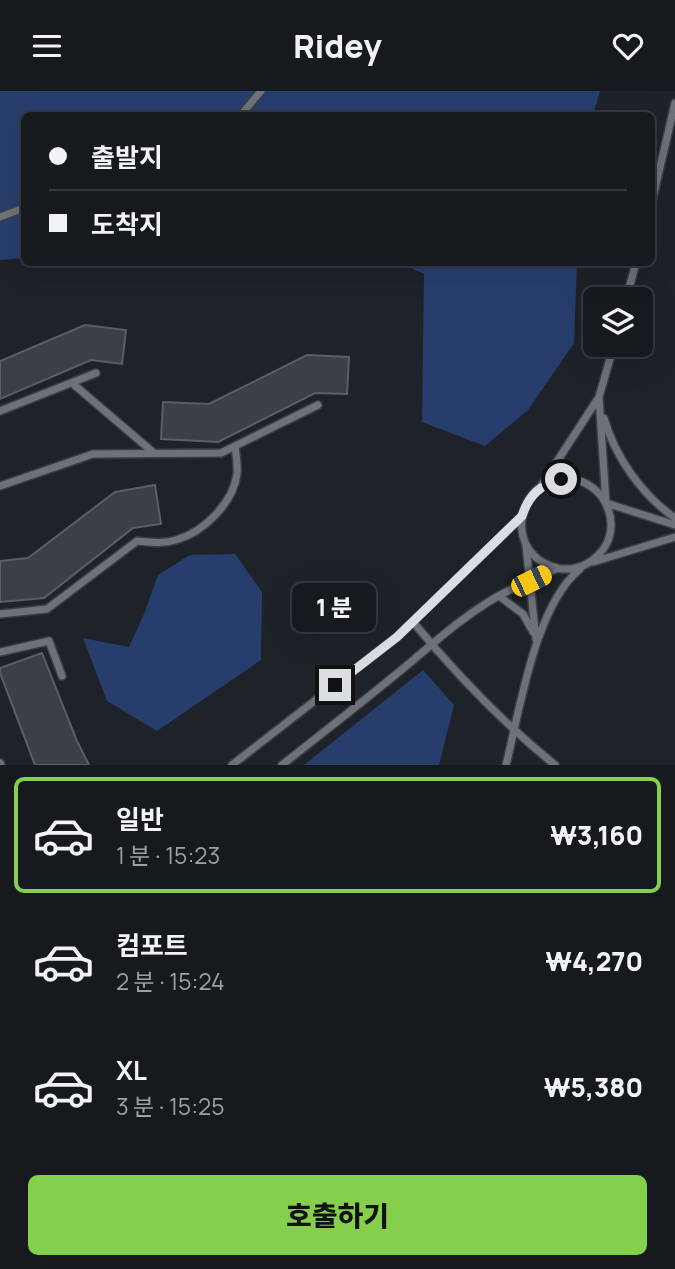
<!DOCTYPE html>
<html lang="ko">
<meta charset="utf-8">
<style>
body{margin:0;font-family:Manrope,"Noto Sans KR",sans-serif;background:#23272c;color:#f1f3f6;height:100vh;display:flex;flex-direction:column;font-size:26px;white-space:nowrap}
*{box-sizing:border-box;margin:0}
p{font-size:23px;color:#9ea1a4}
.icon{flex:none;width:38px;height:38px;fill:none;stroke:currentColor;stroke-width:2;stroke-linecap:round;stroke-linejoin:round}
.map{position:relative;height:674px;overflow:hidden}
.sheet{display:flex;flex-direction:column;background:#161a1f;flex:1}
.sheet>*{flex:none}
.banner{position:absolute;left:21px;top:21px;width:634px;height:154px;border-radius:10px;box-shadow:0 7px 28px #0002,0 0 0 2px #35383d;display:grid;align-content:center;height:154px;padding:0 28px;background:#161a1f}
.buttons{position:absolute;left:583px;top:196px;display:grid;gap:14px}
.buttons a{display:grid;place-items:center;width:70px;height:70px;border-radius:10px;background:#161a1f;box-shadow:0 7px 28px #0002,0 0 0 2px #35383d;font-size:35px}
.end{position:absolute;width:32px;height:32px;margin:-16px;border:9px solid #dadde2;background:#111;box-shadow:0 0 0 4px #111}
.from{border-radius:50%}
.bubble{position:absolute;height:49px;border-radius:10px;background:#161a1f;box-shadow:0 7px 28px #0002,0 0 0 2px #35383d;font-size:23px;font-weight:800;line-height:49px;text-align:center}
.car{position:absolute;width:21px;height:42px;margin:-21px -10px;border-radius:9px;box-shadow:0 0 5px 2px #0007;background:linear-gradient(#f5c518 24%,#345 0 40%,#f5c518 0 76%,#345 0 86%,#f5c518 0)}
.banner b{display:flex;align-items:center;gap:24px;height:66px;font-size:26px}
.banner b+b{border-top:2px solid #35383d}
.banner i{width:18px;height:18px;background:#f1f3f6}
ul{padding:12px 0 0;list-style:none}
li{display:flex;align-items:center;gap:21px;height:116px;margin:0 14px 10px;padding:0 14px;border:4px solid transparent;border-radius:10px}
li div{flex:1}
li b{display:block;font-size:26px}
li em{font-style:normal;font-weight:800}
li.current{border-color:#85cf4c}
li>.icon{width:63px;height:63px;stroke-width:1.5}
.primary-button{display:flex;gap:14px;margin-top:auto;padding:14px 28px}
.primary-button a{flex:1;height:80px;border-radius:10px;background:#85cf4c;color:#111;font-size:28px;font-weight:800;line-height:80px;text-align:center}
header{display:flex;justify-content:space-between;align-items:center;height:91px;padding:0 28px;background:#161a1f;font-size:32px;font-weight:800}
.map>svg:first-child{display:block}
</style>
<header><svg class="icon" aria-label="menu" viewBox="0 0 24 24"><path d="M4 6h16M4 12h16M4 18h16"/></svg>Ridey<svg class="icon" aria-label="heart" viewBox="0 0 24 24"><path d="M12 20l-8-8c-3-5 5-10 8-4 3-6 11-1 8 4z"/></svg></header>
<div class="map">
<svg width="675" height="674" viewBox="0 0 675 674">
<rect width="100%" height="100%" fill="#1e2229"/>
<path fill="#273e6d" d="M0,0H600L593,24H24V167L0,169Z
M400,172H577L574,252L528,319L485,355L422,331L424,183Z
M235,463L262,501L261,569L157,640L107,610L83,547L129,556L144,523L158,484L190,464Z
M423,579L454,614L439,674H304Z"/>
<path fill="#3b3f47" stroke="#5a5e67" stroke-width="2" d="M85,234L126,239L122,273L91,269L0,308V270Z
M307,264L349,266L347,303L315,302L218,351L161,348L163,311L209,313Z
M155,394L161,433L133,437L44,507L0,511V470L28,467L115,401Z
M42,562L77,650L89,674H35L0,582V577Z"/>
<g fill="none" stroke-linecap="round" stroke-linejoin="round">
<g stroke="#3a3e44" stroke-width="10">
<path id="service" d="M241,24L261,0
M651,115L675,12
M0,126L24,117
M626,208L636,172
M72,292L154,362
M599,306L606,412L675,434
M0,320L96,282
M604,327C615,366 642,404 675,427
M0,395L93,363L221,362L318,314
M541,395L599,306L614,254
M526,455L536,548
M593,471L675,446
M499,505L523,523L533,541
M0,523L47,518L137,450C150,451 163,453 176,449C204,441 233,412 237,383C238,374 236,364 235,355
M413,531C456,583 502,631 555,674
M0,561L49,550L62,585
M0,672L1,674
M232,674L397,546L522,425
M282,674C325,640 369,606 411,571C440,546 476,515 510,499C525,493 539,484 554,479C561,476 556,478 564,478C578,479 592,472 601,461C622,437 608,397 577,389C520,375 497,462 557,477
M506,674C520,618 535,515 580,478"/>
</g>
<use href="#service" stroke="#6d717a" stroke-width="7"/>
</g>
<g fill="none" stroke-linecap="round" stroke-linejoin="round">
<path stroke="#dadde2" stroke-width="9" d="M335,594L397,546L522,425C529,404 540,394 561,388"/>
</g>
</svg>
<div class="buttons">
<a><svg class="icon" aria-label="layers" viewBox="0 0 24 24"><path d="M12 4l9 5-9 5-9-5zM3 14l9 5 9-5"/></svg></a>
</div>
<i class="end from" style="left:561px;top:388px"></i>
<i class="end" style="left:335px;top:594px"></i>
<div class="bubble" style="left:292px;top:492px;width:84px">1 분</div>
<i class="car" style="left:531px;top:490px;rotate:64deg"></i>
<div class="banner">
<b><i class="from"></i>출발지</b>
<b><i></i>도착지</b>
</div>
</div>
<section class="sheet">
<ul>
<li class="current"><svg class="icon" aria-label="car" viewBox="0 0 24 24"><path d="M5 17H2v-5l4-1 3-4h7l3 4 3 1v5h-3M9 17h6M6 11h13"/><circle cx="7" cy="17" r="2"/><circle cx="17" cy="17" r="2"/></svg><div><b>일반</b><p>1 분 · 15:23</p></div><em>₩3,160</em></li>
<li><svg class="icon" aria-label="car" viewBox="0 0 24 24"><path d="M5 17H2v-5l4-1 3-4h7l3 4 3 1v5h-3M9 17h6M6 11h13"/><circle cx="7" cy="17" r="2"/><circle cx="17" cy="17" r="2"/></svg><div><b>컴포트</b><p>2 분 · 15:24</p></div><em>₩4,270</em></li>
<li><svg class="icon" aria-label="car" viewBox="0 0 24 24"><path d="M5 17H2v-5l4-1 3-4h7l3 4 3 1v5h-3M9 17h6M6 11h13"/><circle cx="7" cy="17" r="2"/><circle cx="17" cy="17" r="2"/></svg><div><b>XL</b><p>3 분 · 15:25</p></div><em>₩5,380</em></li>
</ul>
<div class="primary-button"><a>호출하기</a></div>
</section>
